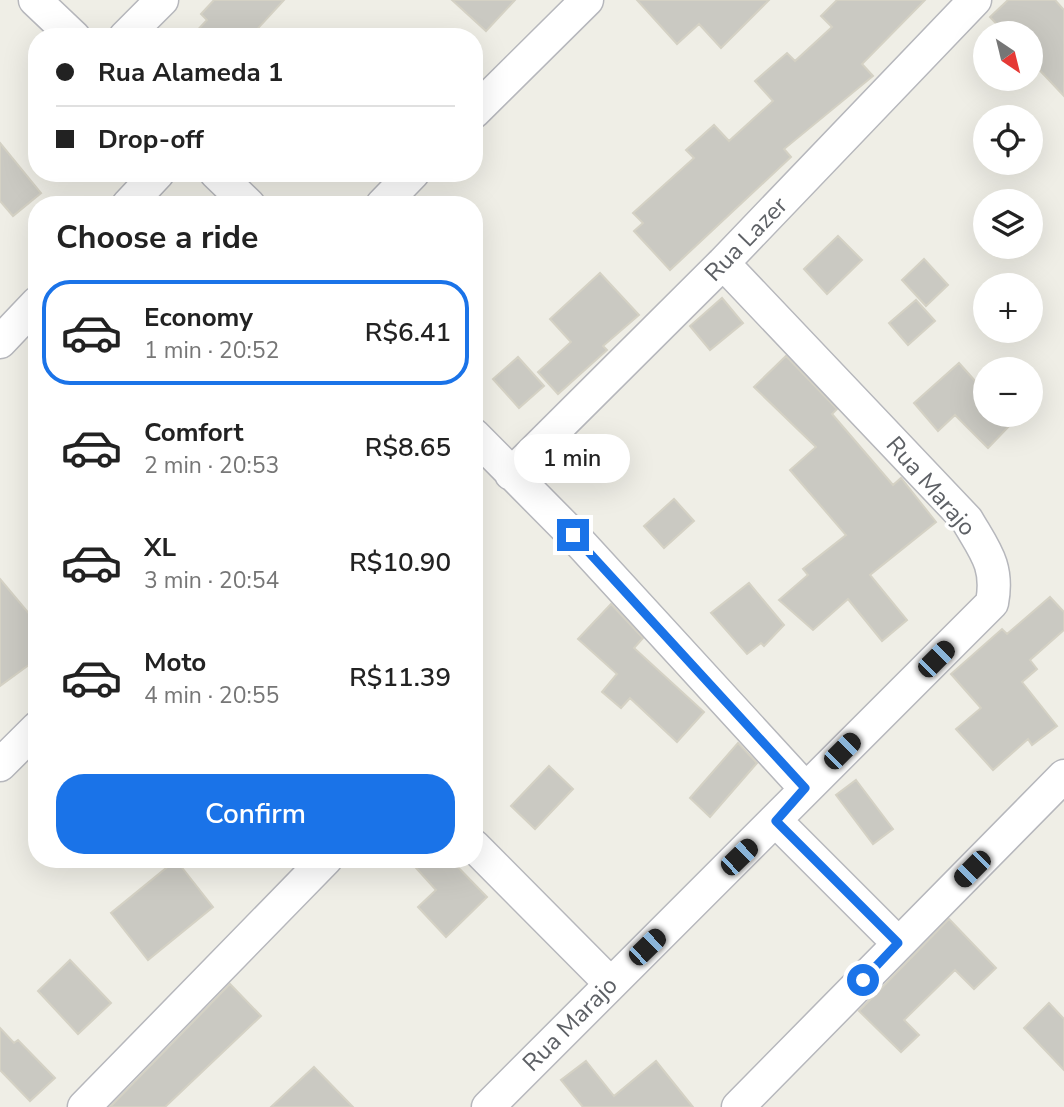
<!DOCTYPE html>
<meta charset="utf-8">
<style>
body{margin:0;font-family:"Nunito Sans",sans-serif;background:#f6f6f6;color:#222;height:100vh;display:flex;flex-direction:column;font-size:26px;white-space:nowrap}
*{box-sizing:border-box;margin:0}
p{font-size:23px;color:#767676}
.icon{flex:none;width:38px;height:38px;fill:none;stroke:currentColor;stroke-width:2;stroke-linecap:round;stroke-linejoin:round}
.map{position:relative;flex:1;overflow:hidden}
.panel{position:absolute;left:28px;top:196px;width:455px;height:672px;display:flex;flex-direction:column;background:#fff;border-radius:28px;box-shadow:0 7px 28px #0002}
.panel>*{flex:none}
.banner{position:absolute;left:28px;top:28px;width:455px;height:154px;border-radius:28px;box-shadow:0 7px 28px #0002;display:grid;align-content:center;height:154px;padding:0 28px;background:#fff}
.needle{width:46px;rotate:145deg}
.controls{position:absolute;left:973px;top:21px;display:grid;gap:14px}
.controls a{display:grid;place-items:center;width:70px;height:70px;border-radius:50%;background:#fff;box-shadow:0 7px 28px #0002;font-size:35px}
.end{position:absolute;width:32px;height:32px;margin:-16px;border:9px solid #1a73e8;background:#fff;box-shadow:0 0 0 4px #fff}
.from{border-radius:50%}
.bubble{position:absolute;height:49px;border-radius:24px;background:#fff;box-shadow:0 7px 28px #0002;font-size:23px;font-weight:600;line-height:49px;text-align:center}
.car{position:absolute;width:21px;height:42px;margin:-21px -10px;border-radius:9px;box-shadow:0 0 5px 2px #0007;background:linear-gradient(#222 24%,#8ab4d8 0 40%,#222 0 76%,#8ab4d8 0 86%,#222 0)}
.banner b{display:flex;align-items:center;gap:24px;height:66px;font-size:26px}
.banner b+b{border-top:2px solid #e0e0e0}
.banner i{width:18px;height:18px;background:#222}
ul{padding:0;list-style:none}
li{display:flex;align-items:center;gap:21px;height:105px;margin:0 14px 10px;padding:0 14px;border:4px solid transparent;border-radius:28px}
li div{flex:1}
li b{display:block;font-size:26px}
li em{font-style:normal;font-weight:600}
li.selected{border-color:#1a73e8}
li>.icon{width:63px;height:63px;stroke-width:1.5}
h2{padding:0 28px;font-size:32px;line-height:84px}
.action{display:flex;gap:14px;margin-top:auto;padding:14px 28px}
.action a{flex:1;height:80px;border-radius:28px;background:#1a73e8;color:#fff;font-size:28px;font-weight:600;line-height:80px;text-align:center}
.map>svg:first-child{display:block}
</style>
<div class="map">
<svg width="1064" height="1107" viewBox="0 0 1064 1107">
<rect width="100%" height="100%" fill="#efeee6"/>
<path fill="#cac9c2" stroke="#d4d1c4" stroke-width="2" d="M214,0H284L250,37H191L207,20L201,14Z
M452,0H515L486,31Z
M637,0H769L721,48L699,24L677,44Z
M837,0H925L862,64L873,76L784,149L791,157L670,270L634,231L643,223L633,213L694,158L686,150L714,125L729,141L773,101L755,81L787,53L795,61L832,27L821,16Z
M1008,0H1055L1064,10V96L1031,61V33H1005L990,17Z
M0,143L41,193L13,216L0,201Z
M838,236L862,260L827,294L804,269Z
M924,259L948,285L926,306L902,280Z
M600,273L639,315L603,346L607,350L558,394L538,372L571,342L550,319Z
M722,298L743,323L710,350L690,326Z
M916,300L935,321L908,345L889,323Z
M786,356L837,409L832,414L893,485L901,478L936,522L870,575L907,620L882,641L848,599L813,630L779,600L808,575L803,569L846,535L790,470L816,447L754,387Z
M518,357L544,386L519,408L493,379Z
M959,363L985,392V415H1006L1013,422L988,448L955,415L938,431L914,403Z
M674,499L694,521L664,548L644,526Z
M0,579L37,623V659L0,686Z
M749,583L784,625L764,646L761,643L747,654L711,613Z
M1050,597L1064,612V630L1030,660L1037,669L1022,682L1057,726L1032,745L1028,739L993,770L956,729L981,708L951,674L1002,629L1007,634Z
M611,604L643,638L634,648L704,712L677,742L630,698L621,708L602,692L617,674L578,639Z
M738,743L757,763L710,817L690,798Z
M549,766L573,789L535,829L511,806Z
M856,780L893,829L873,844L836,795Z
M408,859H450L487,897L446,937L418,907L436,890Z
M176,860L213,907L148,960L111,913Z
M949,919L996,968L974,989L955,970L904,1020L919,1035L901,1052L859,1011Z
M70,960L111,1003L78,1034L38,991Z
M230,984L261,1016L165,1107H110Z
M1049,1003L1064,1019V1070L1024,1028Z
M0,1028L14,1043L18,1040L55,1078L30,1101L0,1070Z
M586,1061L614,1096L656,1061L693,1107H583L561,1080Z
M314,1067L353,1107H271Z"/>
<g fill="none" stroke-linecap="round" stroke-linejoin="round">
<g stroke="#b6b7bc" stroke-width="35">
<path id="minor" d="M35,0L74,37
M125,37L162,0
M474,112L587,0
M216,173L249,205
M128,205L158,173
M382,205L413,173
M0,342L37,303
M474,435L573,535L805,788
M511,474L723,263L975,0
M0,765L37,728
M776,821L898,943
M474,846L610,983
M84,1107L326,859
M488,1107L992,603C999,566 985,551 967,520L723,263
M738,1107L1064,776"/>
</g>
<use href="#minor" stroke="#fff" stroke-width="32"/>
</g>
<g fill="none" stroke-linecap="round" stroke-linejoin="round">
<path stroke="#1a73e8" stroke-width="9" d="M573,535L805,788L776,821L898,943L863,980"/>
</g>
<g text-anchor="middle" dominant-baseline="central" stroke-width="7" stroke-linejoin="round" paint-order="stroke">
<g font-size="24" fill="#5d6065" stroke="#fff">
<text transform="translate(746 239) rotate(-46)">Rua Lazer</text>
<text transform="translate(931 486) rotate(49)">Rua Marajo</text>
<text transform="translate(570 1024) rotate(-45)">Rua Marajo</text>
</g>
</g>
</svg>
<div class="controls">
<a><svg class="needle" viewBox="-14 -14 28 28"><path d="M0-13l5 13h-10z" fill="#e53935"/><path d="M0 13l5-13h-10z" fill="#767676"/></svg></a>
<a><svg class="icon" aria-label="locate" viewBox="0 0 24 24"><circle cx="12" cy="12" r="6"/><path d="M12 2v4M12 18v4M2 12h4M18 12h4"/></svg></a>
<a><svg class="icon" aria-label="layers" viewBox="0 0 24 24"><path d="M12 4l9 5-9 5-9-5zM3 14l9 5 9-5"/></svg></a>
<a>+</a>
<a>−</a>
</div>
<i class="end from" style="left:863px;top:980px"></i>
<i class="end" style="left:573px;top:535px"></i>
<div class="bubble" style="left:514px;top:434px;width:116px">1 min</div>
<i class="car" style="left:936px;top:659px;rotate:45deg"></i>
<i class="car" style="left:842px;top:751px;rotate:45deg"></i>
<i class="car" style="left:739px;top:857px;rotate:46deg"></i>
<i class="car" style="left:972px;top:869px;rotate:225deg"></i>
<i class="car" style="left:647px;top:947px;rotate:46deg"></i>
<div class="banner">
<b><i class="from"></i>Rua Alameda 1</b>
<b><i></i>Drop-off</b>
</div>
<section class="panel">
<h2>Choose a ride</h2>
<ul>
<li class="selected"><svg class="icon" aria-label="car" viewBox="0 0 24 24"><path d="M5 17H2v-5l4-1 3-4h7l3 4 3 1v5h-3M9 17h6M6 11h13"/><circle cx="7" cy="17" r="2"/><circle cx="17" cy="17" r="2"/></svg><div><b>Economy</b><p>1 min · 20:52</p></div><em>R$6.41</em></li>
<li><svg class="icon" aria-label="car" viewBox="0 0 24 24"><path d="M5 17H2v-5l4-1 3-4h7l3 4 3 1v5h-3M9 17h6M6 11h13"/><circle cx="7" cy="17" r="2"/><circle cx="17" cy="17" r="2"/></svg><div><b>Comfort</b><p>2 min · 20:53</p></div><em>R$8.65</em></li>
<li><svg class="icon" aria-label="car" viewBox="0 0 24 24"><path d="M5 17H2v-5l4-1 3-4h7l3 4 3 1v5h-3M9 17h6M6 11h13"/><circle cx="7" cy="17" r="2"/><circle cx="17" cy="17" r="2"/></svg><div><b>XL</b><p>3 min · 20:54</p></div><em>R$10.90</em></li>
<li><svg class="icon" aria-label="car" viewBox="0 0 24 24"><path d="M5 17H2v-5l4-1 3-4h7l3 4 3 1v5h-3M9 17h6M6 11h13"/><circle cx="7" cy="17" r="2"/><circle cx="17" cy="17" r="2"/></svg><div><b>Moto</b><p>4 min · 20:55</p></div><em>R$11.39</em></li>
</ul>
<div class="action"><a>Confirm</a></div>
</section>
</div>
